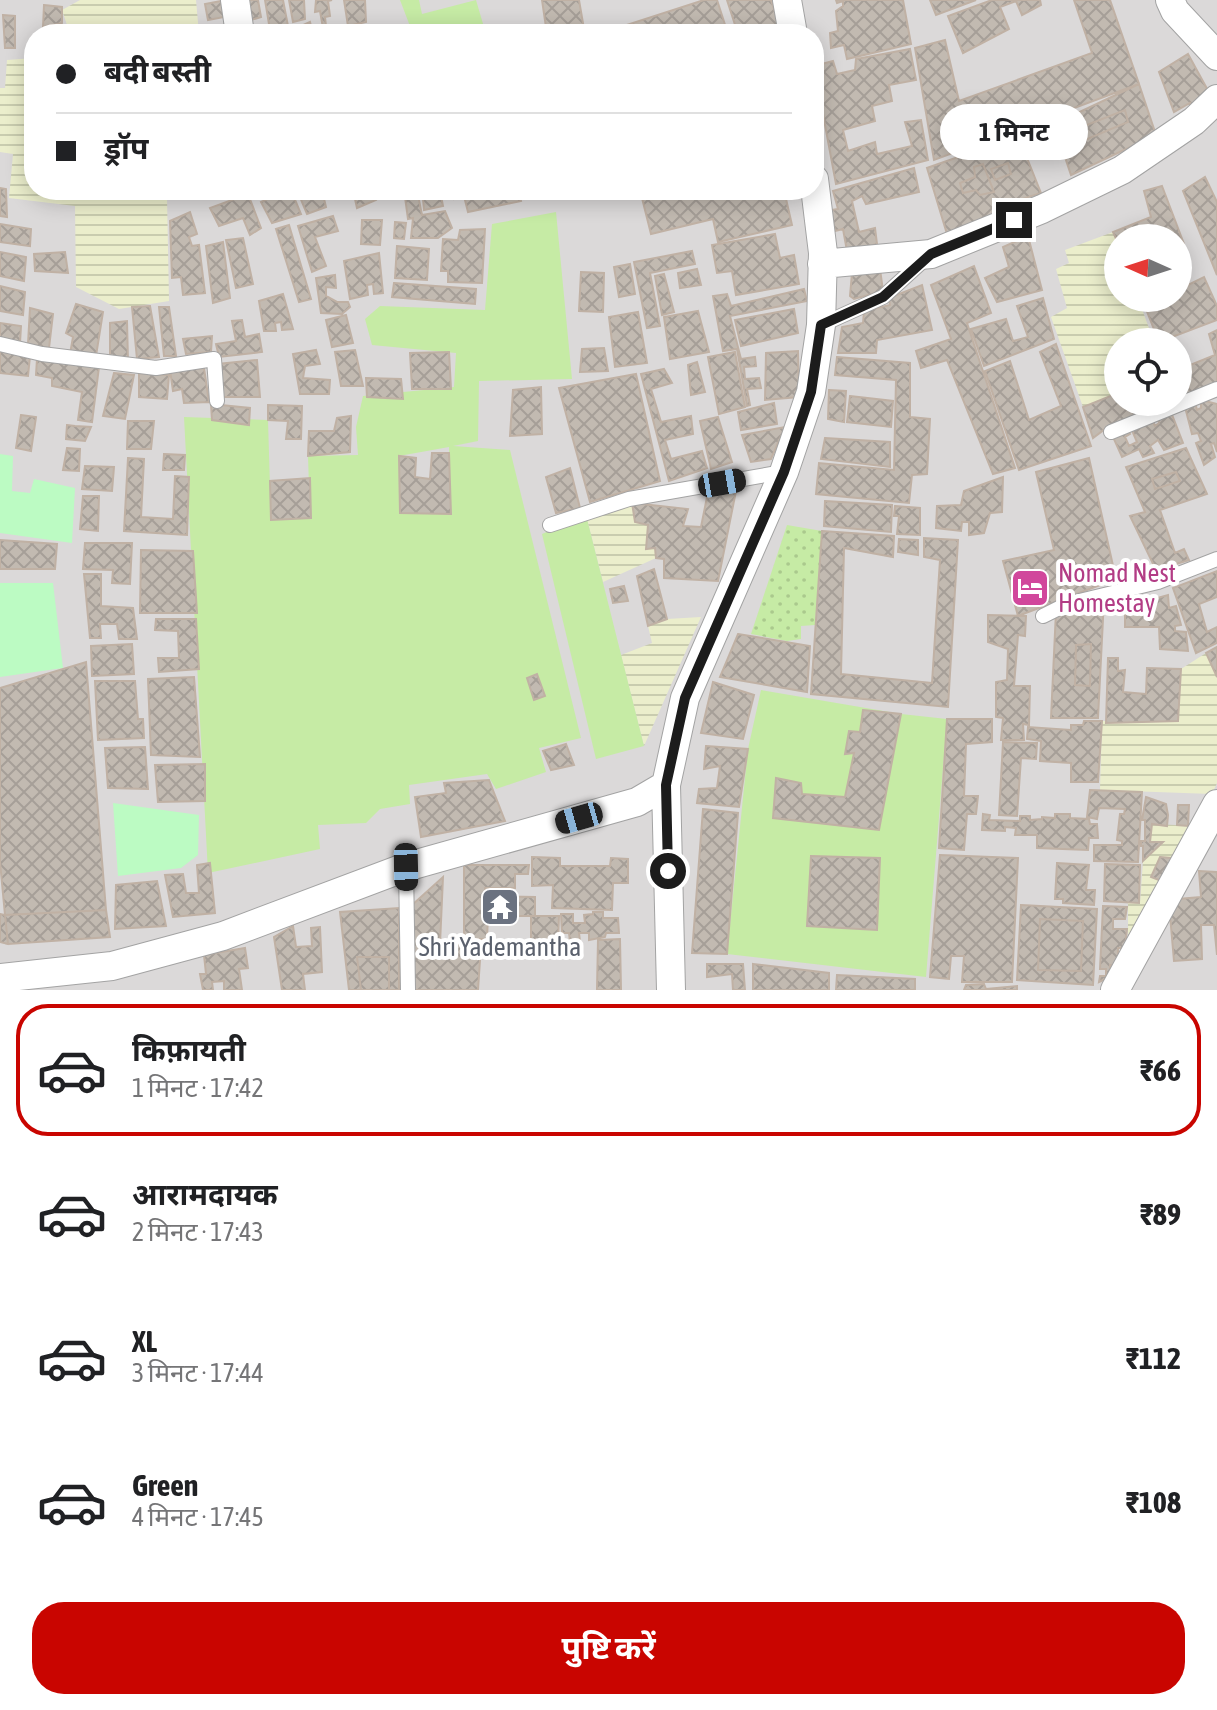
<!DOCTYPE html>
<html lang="hi">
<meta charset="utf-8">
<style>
body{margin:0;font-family:"Asap Condensed","Noto Sans Devanagari",sans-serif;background:#f2f2f2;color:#202124;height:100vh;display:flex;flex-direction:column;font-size:30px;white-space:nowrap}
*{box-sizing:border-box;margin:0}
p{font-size:26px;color:#757577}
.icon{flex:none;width:44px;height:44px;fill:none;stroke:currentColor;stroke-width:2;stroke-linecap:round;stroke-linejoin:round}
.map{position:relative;height:990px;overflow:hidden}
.drawer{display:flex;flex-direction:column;background:#fff;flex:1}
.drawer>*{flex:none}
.banner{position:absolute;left:24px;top:24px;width:800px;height:176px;border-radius:32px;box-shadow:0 4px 20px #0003;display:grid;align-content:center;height:176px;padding:0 32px;background:#fff}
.needle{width:52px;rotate:273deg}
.tools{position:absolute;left:1104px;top:224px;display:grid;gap:16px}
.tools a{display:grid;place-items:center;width:88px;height:88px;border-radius:50%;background:#fff;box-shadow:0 4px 20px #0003;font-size:40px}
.end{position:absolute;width:36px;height:36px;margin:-18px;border:10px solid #1c1c1c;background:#fff;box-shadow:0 0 0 4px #fff}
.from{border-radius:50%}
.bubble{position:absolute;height:56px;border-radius:28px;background:#fff;box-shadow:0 4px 20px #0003;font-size:26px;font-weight:700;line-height:56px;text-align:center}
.car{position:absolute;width:24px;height:48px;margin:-24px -12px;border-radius:10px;box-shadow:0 0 6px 2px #0007;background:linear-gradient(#222 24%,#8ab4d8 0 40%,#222 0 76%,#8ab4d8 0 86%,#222 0)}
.banner b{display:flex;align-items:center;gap:28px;height:76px;font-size:30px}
.banner b+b{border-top:2px solid #e0e0e0}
.banner i{width:20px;height:20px;background:#202124}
ul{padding:14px 0 0;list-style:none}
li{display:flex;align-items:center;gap:24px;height:132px;margin:0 16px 12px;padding:0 16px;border:4px solid transparent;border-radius:32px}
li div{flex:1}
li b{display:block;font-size:30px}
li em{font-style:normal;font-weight:700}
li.selected{border-color:#c90500}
li>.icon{width:72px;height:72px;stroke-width:1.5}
.primary-button{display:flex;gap:16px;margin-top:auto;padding:16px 32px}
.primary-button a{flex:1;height:92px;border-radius:32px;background:#c90500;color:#fff;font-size:32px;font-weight:700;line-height:92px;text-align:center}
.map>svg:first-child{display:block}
</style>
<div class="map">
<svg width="1217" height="990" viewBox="0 0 1217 990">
<defs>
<pattern id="farmland-rules" width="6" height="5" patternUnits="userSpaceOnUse" patternTransform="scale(2)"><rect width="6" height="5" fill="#ebeecc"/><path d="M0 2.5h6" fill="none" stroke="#c9ccaf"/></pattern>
<pattern id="grass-dots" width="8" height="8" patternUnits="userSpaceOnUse" patternTransform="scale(2)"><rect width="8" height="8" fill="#c6eba5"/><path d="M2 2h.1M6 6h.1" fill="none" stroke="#aac98d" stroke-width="1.8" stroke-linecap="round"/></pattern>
<pattern id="building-cross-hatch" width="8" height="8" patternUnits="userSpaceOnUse" patternTransform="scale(2)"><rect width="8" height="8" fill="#c2bab1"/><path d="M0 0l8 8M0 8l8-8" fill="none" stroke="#a69f98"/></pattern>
</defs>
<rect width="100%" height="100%" fill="#eeeae2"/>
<path fill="#dbd9d9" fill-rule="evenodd" d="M0,0H1217V990H0ZM34,34H814V190H34ZM1118,238H1178V298H1118ZM1118,342H1178V402H1118Z"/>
<path fill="url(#farmland-rules)" d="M80,0H196L199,34H70L62,10Z
M34,58V190H142L143,194L167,197L169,301L119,309L76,287L75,206L9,198L13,154L0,152V88H5L7,60Z
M1113,232L1118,245V298H1138L1154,342H1118V393L1083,407L1051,317L1067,308L1056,269L1069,263L1065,250Z
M632,503L635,522L648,525L646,548H655L656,558L603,582L586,515Z
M701,617L644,746L621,655L652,643L648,626L667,619Z
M1206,653L1217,677V783L1212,794L1100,790L1102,721H1178L1181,669Z
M1152,824L1199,826L1128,955V902L1140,903L1143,861L1163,843L1150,842Z"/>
<path fill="url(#grass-dots)" d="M787,525L822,531L815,625L801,626V639L787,641L751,634Z"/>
<path fill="#bcfbc3" d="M0,454L13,456L12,491L30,493L34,479L75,488L72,543L0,533Z
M0,583H53L63,668L0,677Z
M113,803L199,815L198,855L181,868L118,876Z"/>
<path fill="#c6eba5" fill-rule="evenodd" d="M400,0H419L422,14L476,0L486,34H413Z
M556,212L572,379L479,381L478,441L453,446L510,450L581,738L539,748L546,772L496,789L487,774L409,785L410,804L380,809L366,823L318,825L320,849L208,873L184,417L268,420L271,520L310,518L308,456L358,455L356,427L363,396L454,387L456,353L372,345L365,319L380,306L485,310L492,224ZM449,447L450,514L400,513L399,456Z
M586,515L644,746L596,759L542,534Z
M761,690L901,714L947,719L926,977L727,954L748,749Z"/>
<path fill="url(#building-cross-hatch)" stroke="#c0b1a4" stroke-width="2" d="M245,0H258L261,17L248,21Z
M265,0H283L288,26L270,30Z
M289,0H304L305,19L293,22Z
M316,0H332L328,1L330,16L325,17L326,26L323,28L320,11L315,12Z
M344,0H365L366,22L348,26Z
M542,0H579L584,29L564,34H547Z
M704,0H717L728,34H717L714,26L690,34H616L614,29Z
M727,0H771L782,34H738Z
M836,0H903L911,44L847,59L844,45L831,48L830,33L838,31L836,11L843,6V1L837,3Z
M930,0H976L936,15Z
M992,0H1040L1041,5L1022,15L1016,1L1000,7L1009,29L963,53L948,16Z
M1074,0H1110L1139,84L934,160L915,48L945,40L959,101L1092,53Z
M221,1L224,17L208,20L205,4Z
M44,5L62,7V23L43,27Z
M3,15L15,16V48H5Z
M310,22L313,34H293L292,30Z
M910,49L916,80L889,85L892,101L872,106L875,121L843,130L848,151L875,142L877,154L912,146L905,122L921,120L928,160L836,184L814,66L833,61L837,74L855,70L856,59Z
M1188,54L1211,96L1193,109L1190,103L1174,112L1159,72Z
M1139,84L1156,135L1071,175L1054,124Z
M1125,110L1128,122L1085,140L1079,128Z
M1027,133L1034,148L1025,153L1041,193L1022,199L1025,206L947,234L927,168Z
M1008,163L1011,174L995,180L991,169Z
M983,164L994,192L980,195L976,190L963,193L960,183L975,177L974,167Z
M914,168L919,192L866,204L862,196L852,201L859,232L875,228L877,244L847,251L843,229L835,231L831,210L838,209L833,191Z
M1205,177L1217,202V275L1183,191Z
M1162,186L1184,244L1178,247V238H1118V243L1113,232L1151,217L1144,191Z
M0,188L6,189L7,217L0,216Z
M287,190H291L301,214L272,223L261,202Z
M297,190H322L326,207L307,214Z
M353,190L374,192L376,200L357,208Z
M452,190H519L521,201L468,212L464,196L454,199Z
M640,190H784L792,225L718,242L713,219L651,234Z
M248,194L261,228L250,235L243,218L219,226L210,208Z
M418,195L422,215L445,211L452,228L438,238H411L413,218L408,219L405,197Z
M441,196L443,206L424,210L423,199Z
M190,212L197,234L189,237L192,246L199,245L205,293L183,295L181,277L172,278L170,221Z
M333,216L338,231L315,237L326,266L312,272L298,226Z
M362,220H382L380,245L361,244Z
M395,222L406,223L404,239L394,238Z
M0,224L31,229L30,246L0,242Z
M289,225L311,299L299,302L276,229Z
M485,229L482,283L448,282V271H441L443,239L458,240L460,230Z
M775,234L780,258L794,255L799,284L736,295L732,271L717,273L712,245Z
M1028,236L1042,290L997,302L985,278L1009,267L1003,247Z
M243,238L253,284L236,288L226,240Z
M223,242L230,298L213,303L206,246Z
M397,246L429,249L427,280L395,278Z
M692,251L695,264L650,273L660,326L647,328L634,262Z
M0,252L26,257L24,281L0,276Z
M65,252L68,273L35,271L34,254Z
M379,253L383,293L374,294L373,284L367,285L368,295L350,299L344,261Z
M630,264L635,294L619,297L614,267Z
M1178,265L1186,286L1204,277L1217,306V320L1159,342L1144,304L1155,298H1178Z
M974,266L991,313L967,323L1015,468L993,474L947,360L921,368L916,351L951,339L931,285Z
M697,269L701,285L680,288L678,273Z
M880,269L883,291L854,299L850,296L852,273Z
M581,272L604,273L603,312L579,311Z
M664,274L674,312L662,315L655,276Z
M335,275L336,288L326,287V296L337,302H348L350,307L342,314L321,313L316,278Z
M394,283L476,289L475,304L392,297Z
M922,285L932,330L877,340L876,353H838L842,327L863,323L864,311L890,305L889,298Z
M0,286L25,292L23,315L0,311Z
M804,289L807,301L730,316L741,359L755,357L756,366L744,367L745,379L759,378L761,388L747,389L750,405L747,406L737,349L723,351L713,296L727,294L731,306Z
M283,294L293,329L282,330L281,322L275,323L276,331H264L259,301Z
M1043,298L1054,339L984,366L971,329L1006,319L1013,341L1028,337L1017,306Z
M76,304L103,312L96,356L70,354L73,337L66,333Z
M150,306L159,357L137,359L132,307Z
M159,307H169L176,356H164Z
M30,308L53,314L49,348L28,344Z
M794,309L798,333L741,346L735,320Z
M698,311L709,352L670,359L664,317Z
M638,312L647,363L615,367L609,317Z
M346,315L353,343L332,347L326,320Z
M242,320L245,337L259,334L262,352L219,357L216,344L236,341L232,321Z
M127,321L128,361L110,358V323Z
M0,323L21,326L20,343L0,340Z
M1217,330V385L1178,400V370L1215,355L1209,334Z
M212,336L211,352L186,354L183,339Z
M1056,344L1091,446L1019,470L985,371L1010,361L1029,420L1061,406L1040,352Z
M604,348L608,371L580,372L582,349Z
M0,350L30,356L28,376L0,373Z
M316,350L320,364L305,366L303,378L330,380L329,394H300L293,354Z
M355,350L363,386H341L335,352Z
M798,351L799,397L765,400L766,353Z
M449,352L451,389H412L410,353Z
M735,352L745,407L719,414L708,357Z
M837,357L910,363V417L930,419L927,474L912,475L909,503L816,494L819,463L894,470L896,380L835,375Z
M37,359L99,367L92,422L78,420L82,392L52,386V378L36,375Z
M257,360L260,397H220L218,364Z
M697,362L705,392L691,395L688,365Z
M204,368L209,402L184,403L182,389L173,391L170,370Z
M664,369L672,383L651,389L661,422L691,416L693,434L665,440L671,459L702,451L707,468L669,481L641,374Z
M114,373L134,375L125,419L103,416Z
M139,373L169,375L167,399L139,397Z
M636,374L660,481L590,502L559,388Z
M366,378L401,379L403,399L367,397Z
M541,387L542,434L510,436L513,390Z
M829,390L846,391L844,422L828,419Z
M1118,393V402H1172L1109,426L1093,438L1083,407Z
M850,396L893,401L891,427L847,422Z
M1205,401L1217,404V452L1214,443L1211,444L1215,457L1204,465L1196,443L1201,441L1198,433L1192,434L1185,407L1195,402L1197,410L1201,408V402Z
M774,403L777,424L741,430L738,412Z
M211,404L250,408L249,425L212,420Z
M268,405L302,406L301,439H286L288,421L268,420Z
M1171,412L1183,443L1164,450L1158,440L1150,446L1154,453L1143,457L1139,449L1122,457L1113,437L1127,429L1130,434L1125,437L1129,446L1137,442L1131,428L1152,419L1155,426L1159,423L1158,419Z
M21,415L36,417L31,451L16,448Z
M351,416L350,452L308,456L309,431H334L337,418Z
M718,417L732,462L711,469L700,421Z
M128,421H154L151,449H127Z
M67,425L75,426L91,427L85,441L66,439Z
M785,427L771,459L751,462L742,435Z
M825,438L890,442V467L821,459Z
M67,448L80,449L79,471L63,470Z
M1186,448L1207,494L1160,510L1175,553L1184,549L1189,560L1156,570L1130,516L1145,512L1126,467Z
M432,453H449L451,514L400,513L399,456L416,458L415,477L430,479Z
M164,454L185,455L184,470H163Z
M128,458L144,459L141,517L173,519L175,476L189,477L187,535L124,531Z
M1089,458L1116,579L1018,616L1003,561L1054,550L1036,472Z
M85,466L114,467L112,491L82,489Z
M570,468L580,508L556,513L546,477Z
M1176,472L1180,481L1155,489L1152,479Z
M1003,477L1002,512L990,513L984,533L969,535V522H962L961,531L936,528L937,506L961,505L964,491Z
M310,478L311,518L271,520L270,481Z
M736,491L718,581L664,578V559L656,558L655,548L646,549L648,525L635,522L632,503L688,509L683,526L701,527L708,492Z
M83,496H99L98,531L80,529Z
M825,501L892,505L891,532L824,526Z
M895,506L920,508V535L897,534L899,516H894Z
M822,531L894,536L893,557L844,548L841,674L932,683L940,560L924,557V538L958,540L948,707L811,694Z
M899,539L918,540V555L898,552Z
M0,540L57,544L55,569H0Z
M85,543H132L130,584L112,583L113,570L83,569Z
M141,550L193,551L197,613H140Z
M654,569L667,619L648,626L637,576Z
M1217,571V597L1199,604L1207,632L1217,627V643L1196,653L1173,588Z
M84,574H101V606L133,608L137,639H119L117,624H100L101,638H90Z
M624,586L628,601L613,603L610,589Z
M1168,595L1169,608L1176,606L1181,625L1175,626V631L1186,632L1188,651L1160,649L1159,627H1125V611H1142L1143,602Z
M1104,599L1098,718H1051L1056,611Z
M988,615L1026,616L1025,636L1018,635L1014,686H1030L1029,725L1023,724L1024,740H1001L1003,718L996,717V682L1007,680L1008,649L988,642Z
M156,619H196L199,669L159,672L158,658H179L178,631L155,630Z
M738,634L810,646L807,692L720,677Z
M132,644L134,674L92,676L91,646Z
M1091,644L1090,686L1075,685L1076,645Z
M1217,647V677L1206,653Z
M1108,658H1118V671L1125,670L1123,692L1146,694L1147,668L1181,669L1178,721L1106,723Z
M86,662L106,910L5,915L0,862V688Z
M537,674L545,696L534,700L527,678Z
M194,677L200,757L151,755L148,679Z
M95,681H135L138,719H143L144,738L98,740Z
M713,682L754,695L743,739L701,733Z
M863,710L901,714L879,830L773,818L776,778L801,783L802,794L845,797L854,753L845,754L849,731L860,732Z
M947,719H992V742L966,744L964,796H978L976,814H967L964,850L939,848Z
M1084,721H1102L1098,782H1071V763L1040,761L1041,741L1027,739L1028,727L1071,730V725H1083Z
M1003,742L1037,743L1036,759L1021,758L1017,816L999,815Z
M566,744L574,765L551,770L543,751Z
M706,746L748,749L739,807L697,803L699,789L717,788L720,766L704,769Z
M145,747L148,789L108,788L105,748Z
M205,764V801L158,802L155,765Z
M489,780L505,821L421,837L415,797L446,793L444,783Z
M1090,790L1142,792L1138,862L1094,861V845H1122V841L1117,840L1120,814H1124L1125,809L1099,808L1097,819L1087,817Z
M1146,797L1166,804L1168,815L1167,826L1152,824L1150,842H1163L1143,861V846H1141V841H1145V820H1142Z
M1178,805H1189L1188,826L1177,825Z
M703,809L738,813L727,954L692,953Z
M983,814L990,815L989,820L1020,821V816H1030V820L1042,819V817L1055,818V814H1070V818L1089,819L1090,824H1097L1098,838H1089L1088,850L1037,848V835H1015L1016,828L1005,827V831L982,830Z
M940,855L1018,858L1012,982H962L964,956H951L949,979L930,977Z
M811,856L880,858L877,930L807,926Z
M532,857L560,858V866H610L611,858L628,859V883H613L612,910L552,908L553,885L532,886Z
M1160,857L1171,858L1170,868L1164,882L1151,877Z
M210,863L215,913L173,917L165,875L183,874L186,893H199L197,865Z
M1057,863L1089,865L1086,890H1095L1094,905L1063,903V899H1055Z
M1105,864L1140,865L1139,903L1104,901Z
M464,865H529L528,874H515V888H485L486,896L535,897V916H488L487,939H464Z
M1199,871L1217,872V955L1214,925H1201L1202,959L1174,961L1170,915L1178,899L1201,897Z
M443,877L440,944L481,945L478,990H412L411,906Z
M157,881L166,926L115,929L116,885Z
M1021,905L1097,909L1093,985L1017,980Z
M1103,906L1127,907L1125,919H1113V929H1127L1125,948H1118V965H1110V977L1099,982L1100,976H1106V969H1100Z
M399,908V990H349L340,912Z
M106,910L110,937L8,944L5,915Z
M593,912H603V918H618L619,933H606L605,937L589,940V933H579L580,941L570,942L569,933H562L561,914H573V923H585L584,915L593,914Z
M0,914L5,915L8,944L0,942Z
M531,916H559L558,945L531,944Z
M1040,919L1083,921L1081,971L1038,970Z
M293,926L296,947L312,946L311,928L320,927L322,972L303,974L305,990H282L274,937Z
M620,939L621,990H597L598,940Z
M245,948L248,968L239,969L242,990H224V981L212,982L213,990H203L200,974H206L204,955Z
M357,957H389V990H361Z
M707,964H743L745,990H733L732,974L707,977Z
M753,964L829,973V990H753Z
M837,975L915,979V990H836Z
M984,984L986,989L1017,986V990H964L966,985Z"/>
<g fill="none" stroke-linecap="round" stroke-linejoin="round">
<g stroke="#a3a3a3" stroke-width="16">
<path id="service" d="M821,325L883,297L927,257
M0,344L42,354L156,368L214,359L217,401
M1111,432L1217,389
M550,525L629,499L783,472
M1043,616L1067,604L1158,582L1217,559
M406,867L408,990"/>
</g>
<g stroke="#a3a3a3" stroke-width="30">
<path id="minor" d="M235,0L240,34
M787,0L793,34
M1170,0L1175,11L1217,56
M822,264L931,254L1042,209L1122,170L1194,121L1217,99
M0,978L112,966L223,936L406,867L637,802L666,785
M671,990L666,785L685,698L784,472L811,392L821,325L823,253L814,179
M1115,990L1217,804"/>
</g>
<use href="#service" stroke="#fff" stroke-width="14"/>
<use href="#minor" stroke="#fff" stroke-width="28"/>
</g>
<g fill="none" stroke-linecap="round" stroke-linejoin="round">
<path stroke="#1c1c1c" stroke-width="10" d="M668,871L666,785L685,698L784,472L811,392L821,325L883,297L931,254L1014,220"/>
</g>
<defs>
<g id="hotel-square" transform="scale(2)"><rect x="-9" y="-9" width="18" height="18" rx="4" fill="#d1479c" stroke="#fff"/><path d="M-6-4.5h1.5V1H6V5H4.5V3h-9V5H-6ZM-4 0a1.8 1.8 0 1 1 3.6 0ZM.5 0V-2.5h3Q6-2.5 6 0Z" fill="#fff"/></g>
<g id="temple-square" transform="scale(2)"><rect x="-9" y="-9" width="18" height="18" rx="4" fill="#6b7280" stroke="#fff"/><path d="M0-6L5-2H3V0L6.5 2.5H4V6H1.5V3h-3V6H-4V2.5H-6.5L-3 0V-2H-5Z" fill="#fff"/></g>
</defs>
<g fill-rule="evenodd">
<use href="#hotel-square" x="1030" y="588"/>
<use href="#temple-square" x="500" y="907"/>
</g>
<g text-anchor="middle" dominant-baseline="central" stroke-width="8" stroke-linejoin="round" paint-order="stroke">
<g font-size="26" fill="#b23c85" stroke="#fff" text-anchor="start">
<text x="1058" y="573">Nomad Nest<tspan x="1058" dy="30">Homestay</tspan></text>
</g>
<g font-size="26" fill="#5b616d" stroke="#fff">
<text x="500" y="947">Shri Yademantha</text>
</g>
</g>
</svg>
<div class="tools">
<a><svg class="needle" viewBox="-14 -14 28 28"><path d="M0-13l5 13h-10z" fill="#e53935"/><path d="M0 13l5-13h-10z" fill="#757577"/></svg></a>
<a><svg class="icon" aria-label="locate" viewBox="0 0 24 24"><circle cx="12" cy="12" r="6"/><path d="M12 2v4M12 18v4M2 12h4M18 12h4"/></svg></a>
</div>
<i class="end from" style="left:668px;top:871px"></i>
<i class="end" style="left:1014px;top:220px"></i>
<div class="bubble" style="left:940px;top:104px;width:148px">1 मिनट</div>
<i class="car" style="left:722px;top:483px;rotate:80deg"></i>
<i class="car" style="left:579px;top:818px;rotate:254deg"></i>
<i class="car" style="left:406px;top:867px;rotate:179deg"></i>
<div class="banner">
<b><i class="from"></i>बदी बस्ती</b>
<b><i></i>ड्रॉप</b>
</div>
</div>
<section class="drawer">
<ul>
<li class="selected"><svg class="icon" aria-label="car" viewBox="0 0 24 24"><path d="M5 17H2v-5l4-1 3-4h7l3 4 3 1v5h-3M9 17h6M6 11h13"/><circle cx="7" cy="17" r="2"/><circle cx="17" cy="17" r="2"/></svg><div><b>किफ़ायती</b><p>1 मिनट · 17:42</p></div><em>₹66</em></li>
<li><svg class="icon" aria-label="car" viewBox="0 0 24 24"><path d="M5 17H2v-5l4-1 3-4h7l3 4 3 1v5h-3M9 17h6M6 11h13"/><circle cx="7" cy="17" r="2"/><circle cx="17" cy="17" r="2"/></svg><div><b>आरामदायक</b><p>2 मिनट · 17:43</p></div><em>₹89</em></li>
<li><svg class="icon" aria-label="car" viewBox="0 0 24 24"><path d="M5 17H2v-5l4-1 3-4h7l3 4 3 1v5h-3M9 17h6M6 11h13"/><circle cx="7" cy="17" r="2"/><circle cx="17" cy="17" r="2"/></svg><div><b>XL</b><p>3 मिनट · 17:44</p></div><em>₹112</em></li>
<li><svg class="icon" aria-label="car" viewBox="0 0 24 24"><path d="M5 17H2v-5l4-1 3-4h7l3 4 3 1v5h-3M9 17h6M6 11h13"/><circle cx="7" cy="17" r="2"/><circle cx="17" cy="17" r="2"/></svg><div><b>Green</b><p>4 मिनट · 17:45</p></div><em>₹108</em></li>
</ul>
<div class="primary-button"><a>पुष्टि करें</a></div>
</section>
